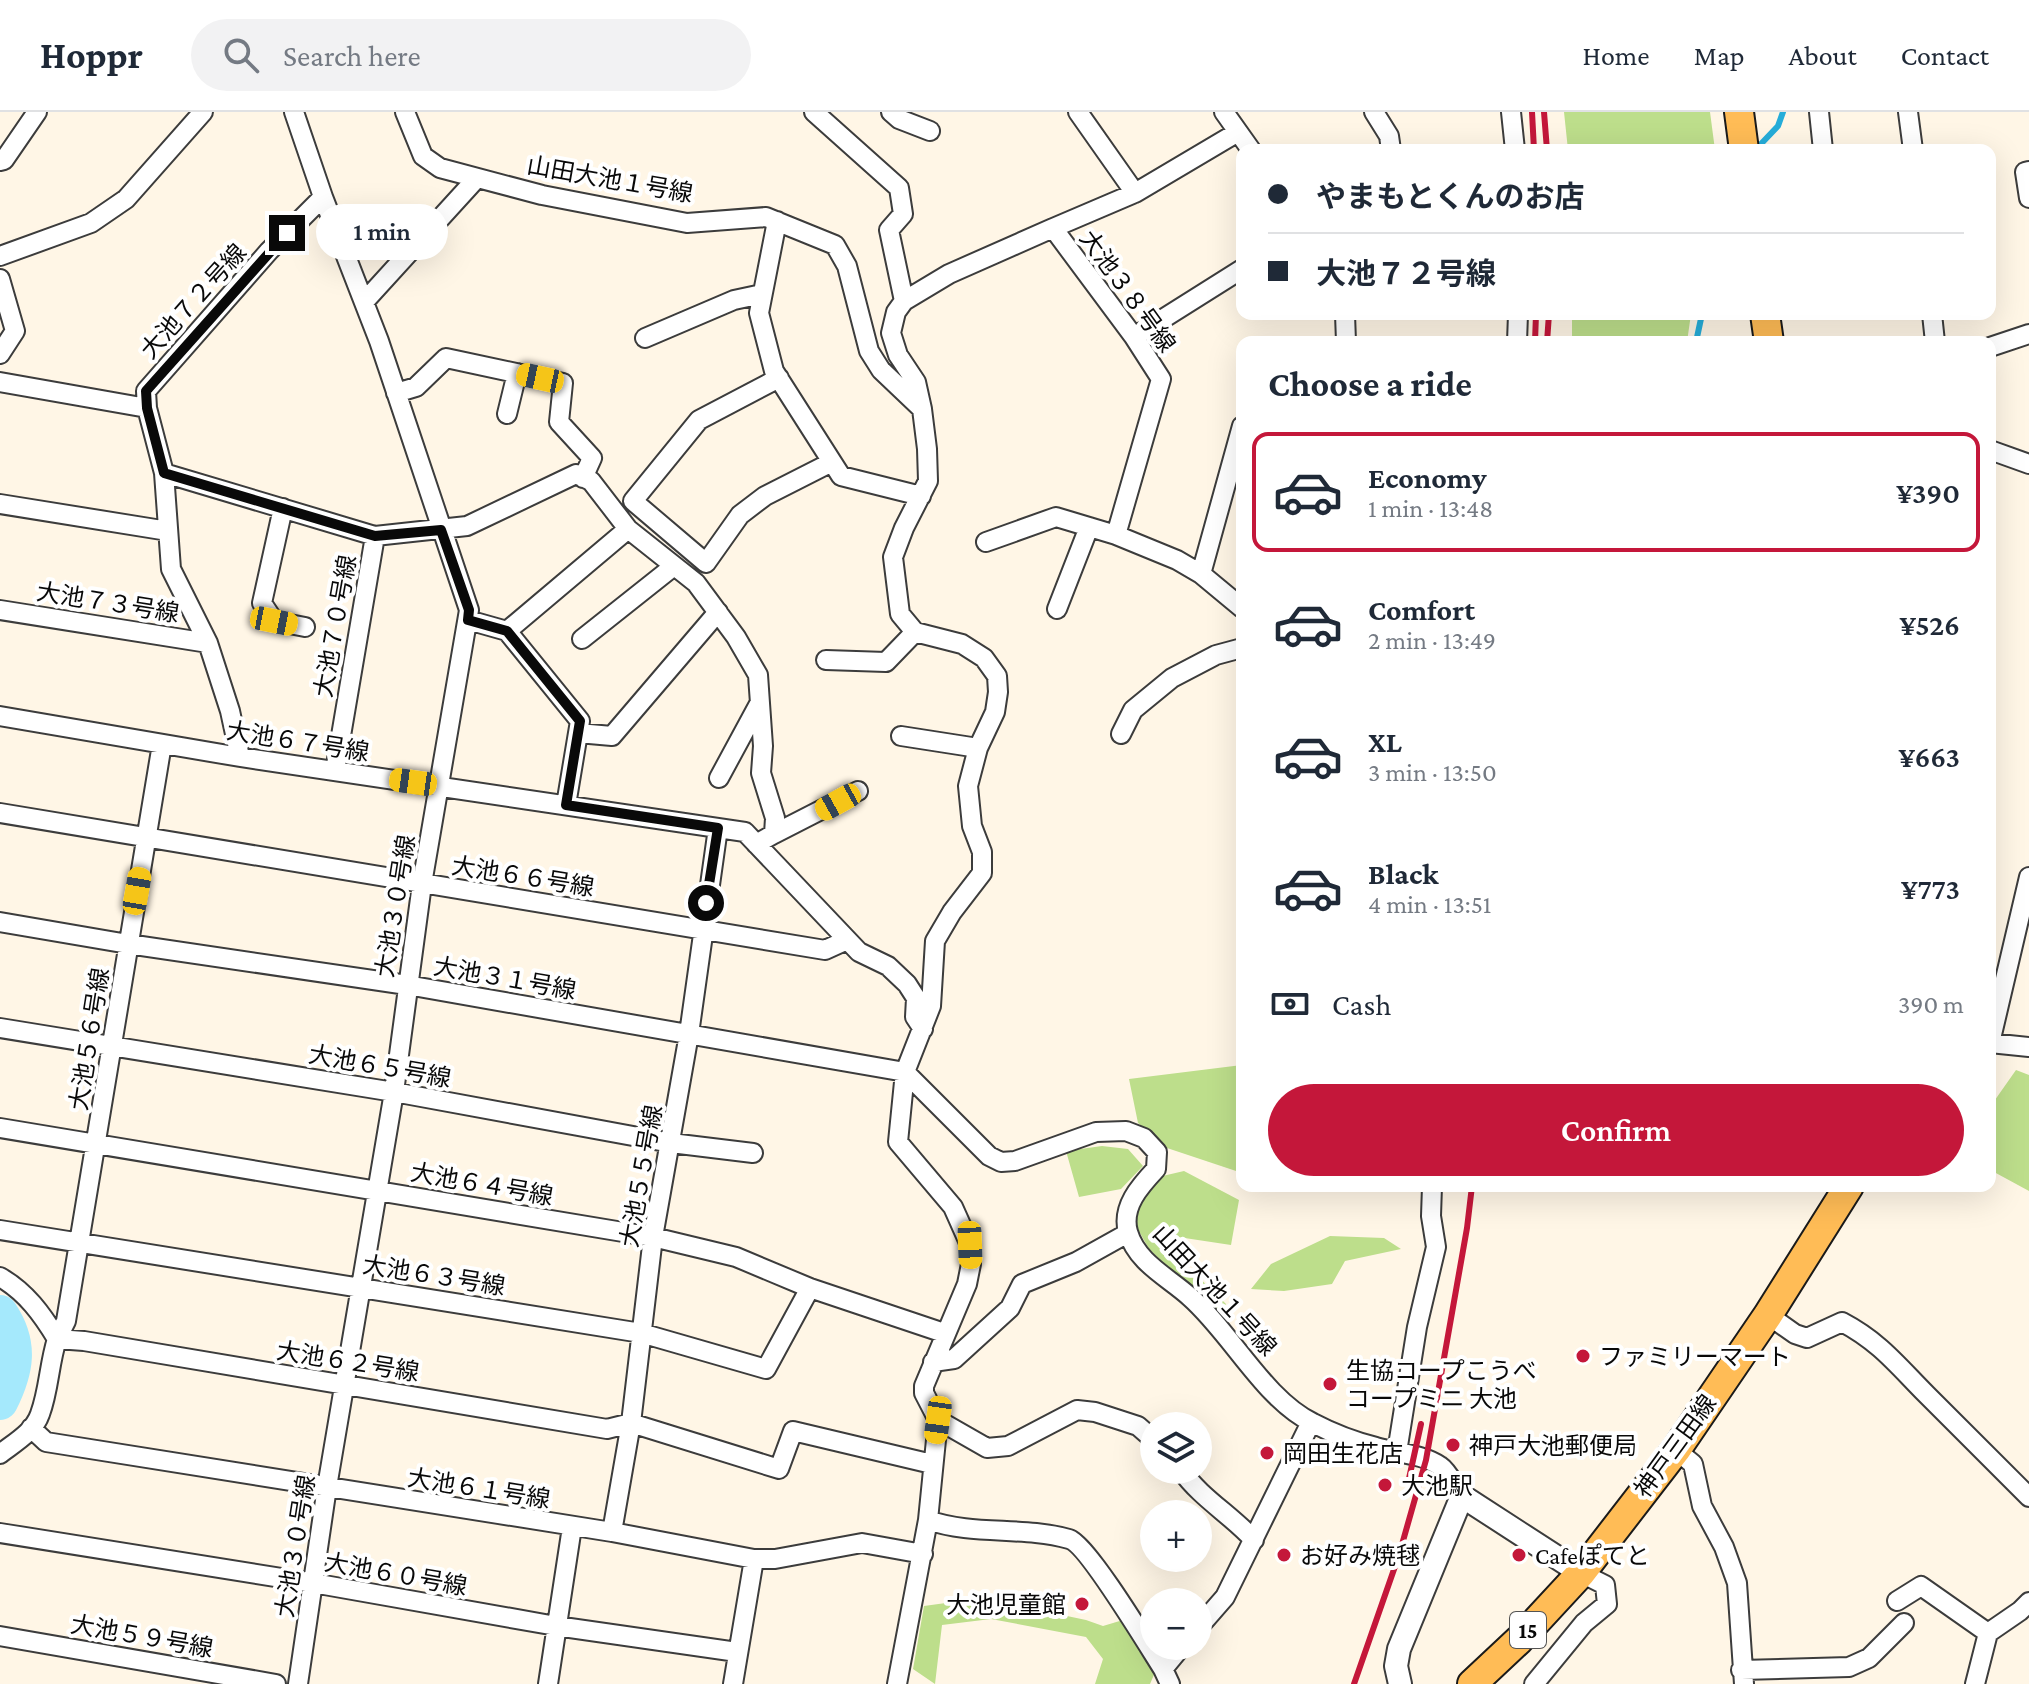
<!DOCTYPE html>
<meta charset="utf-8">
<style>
body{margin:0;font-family:"Crimson Pro","Noto Sans JP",serif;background:#f2f2f3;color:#1f2937;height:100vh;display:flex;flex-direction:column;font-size:30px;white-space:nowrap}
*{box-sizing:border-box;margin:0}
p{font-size:26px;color:#747a83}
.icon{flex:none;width:44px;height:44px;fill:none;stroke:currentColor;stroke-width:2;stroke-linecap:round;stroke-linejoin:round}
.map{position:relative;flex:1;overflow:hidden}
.sheet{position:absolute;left:1236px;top:224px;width:760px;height:856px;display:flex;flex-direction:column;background:#fff;border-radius:16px;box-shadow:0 8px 32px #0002}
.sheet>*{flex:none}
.banner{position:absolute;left:1236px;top:32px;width:760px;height:176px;border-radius:16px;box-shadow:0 8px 32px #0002;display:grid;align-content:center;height:176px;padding:0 32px;background:#fff}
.fabs{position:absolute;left:1140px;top:1300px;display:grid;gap:16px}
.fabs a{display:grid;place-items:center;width:72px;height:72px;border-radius:50%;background:#fff;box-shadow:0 8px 32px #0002;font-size:40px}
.end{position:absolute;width:36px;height:36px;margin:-18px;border:10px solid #090909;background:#fff;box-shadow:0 0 0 4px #fff}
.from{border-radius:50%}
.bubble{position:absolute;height:56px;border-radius:28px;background:#fff;box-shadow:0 8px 32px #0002;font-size:26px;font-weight:600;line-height:56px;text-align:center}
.car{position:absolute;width:24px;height:48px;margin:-24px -12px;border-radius:10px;box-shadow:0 0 6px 2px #0007;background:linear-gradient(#f5c518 24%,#345 0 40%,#f5c518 0 76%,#345 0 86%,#f5c518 0)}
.banner b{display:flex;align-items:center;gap:28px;height:76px;font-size:30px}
.banner b+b{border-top:2px solid #e0e1e3}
.banner i{width:20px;height:20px;background:#1f2937}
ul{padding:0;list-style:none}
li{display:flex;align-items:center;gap:24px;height:120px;margin:0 16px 12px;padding:0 16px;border:4px solid transparent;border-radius:16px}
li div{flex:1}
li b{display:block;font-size:30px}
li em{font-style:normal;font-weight:600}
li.on{border-color:#c4173a}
li>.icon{width:72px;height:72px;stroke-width:1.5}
h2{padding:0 32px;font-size:36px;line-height:96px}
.pay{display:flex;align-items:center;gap:20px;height:88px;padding:0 32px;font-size:30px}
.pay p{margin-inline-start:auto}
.button{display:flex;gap:16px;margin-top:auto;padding:16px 32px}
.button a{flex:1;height:92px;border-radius:48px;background:#c4173a;color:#fff;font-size:32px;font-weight:600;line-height:92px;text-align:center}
header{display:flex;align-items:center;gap:48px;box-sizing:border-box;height:112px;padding:0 40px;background:#fff;border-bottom:2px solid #e0e1e3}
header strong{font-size:38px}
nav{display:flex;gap:44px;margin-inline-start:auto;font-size:28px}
.search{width:560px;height:72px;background:#f2f2f3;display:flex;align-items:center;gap:20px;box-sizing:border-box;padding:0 28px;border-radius:44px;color:#747a83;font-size:30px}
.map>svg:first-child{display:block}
</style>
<header>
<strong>Hoppr</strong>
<div class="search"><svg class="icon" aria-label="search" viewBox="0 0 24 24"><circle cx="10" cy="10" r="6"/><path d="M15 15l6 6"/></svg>Search here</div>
<nav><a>Home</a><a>Map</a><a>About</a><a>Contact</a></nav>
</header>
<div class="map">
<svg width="2029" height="1572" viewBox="0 0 2029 1572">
<rect width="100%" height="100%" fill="#fff6e6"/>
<path fill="#bdde8b" d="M1564,0H1710L1715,38H1568Z
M1572,202H1691L1687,230H1572Z
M1242,953V1050L1236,1059L1167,1036L1138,1011L1129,967Z
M2016,958L2029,963V1079L1994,1060L1990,1049V995Z
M1102,1034L1128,1037L1143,1054L1121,1077L1079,1085L1066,1039Z
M1184,1059L1239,1088L1231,1133L1178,1125L1181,1148L1226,1192L1219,1204L1149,1137L1131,1105L1154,1066Z
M1330,1124L1384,1126L1401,1137L1345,1149L1332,1172L1284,1179L1251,1177L1271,1152Z
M982,1486L1086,1508L1103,1514L1123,1508L1156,1558L1150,1572H1095L1103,1547L1086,1525L991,1507L942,1513L935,1572L913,1557L924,1494Z"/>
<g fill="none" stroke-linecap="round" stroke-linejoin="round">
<path stroke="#26add9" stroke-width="6" d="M1759,34L1778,14L1783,0
M1696,230L1702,202"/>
<path stroke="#a5e9fc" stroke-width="36" d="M0,1201C21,1232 16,1258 0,1290"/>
<g stroke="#3c3c3c" stroke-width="22">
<path id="minor" d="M294,0L323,85L379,229L469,498L422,772L394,980L327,1375L298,1572
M405,0L423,44L440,56L542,83L687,111L766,105L835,133L847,154L869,239L881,258L922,297L927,337L928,369L904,416L893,445L900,502L915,520L962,532L984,546L997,564L998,580L995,600L978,636L968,674L972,714L982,740V761L952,800L935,829L931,894L905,960L989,1044L1001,1050L1015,1049L1096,1020L1126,1019L1144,1026L1157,1040L1156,1057C1140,1074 1121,1095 1128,1120C1137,1151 1168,1165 1190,1185C1232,1222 1264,1287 1313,1311C1332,1321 1356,1330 1376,1335C1396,1341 1423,1342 1440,1354C1449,1360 1455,1375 1462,1384
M814,0L899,76L903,102L889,118L904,189
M891,0L899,7L930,19
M1078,0L1135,81
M1224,0L1251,38
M1374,0L1389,24L1391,38
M1511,0L1515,38
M1819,0L1823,38
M1908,0L1913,38
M1238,20L1135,81L1053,116L1134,225L1161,267L1116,423L1177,448L1201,462L1242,496
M0,49L4,48L37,0
M2029,59L2025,60L2029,86
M777,109L759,201L774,259L841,364L921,384
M0,144L91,111L126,87L203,0
M0,167L15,219L0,242
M364,190L477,66
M1345,202L1346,230
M1932,202L1935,230
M1134,225L1242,157
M645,226L734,188L762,182
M1517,230L1518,202
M1990,235L2029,222
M779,266L699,308L633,389L706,451L740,403L765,384L832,350
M0,270L147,296L164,361L171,457L208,531L230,599L240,645
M396,281L416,275L446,246L563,271L559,310L592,346L583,366
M147,296L146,279L269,139L323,85
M922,297L916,270L898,243L891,221L896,200L904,189L949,162L1053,116
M507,302L517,261
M1990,338L2029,352
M164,361L375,424L335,659
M0,392L168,419
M283,396L262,491L274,509L305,515
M628,417L696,471L736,525L758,563L763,634L761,661L775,706L774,722L756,732
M375,424L467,414L576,362L591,369L628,417L507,519L580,609L566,693
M986,430L1056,405L1116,423
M1201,462L1242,314
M1057,497L1089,415
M0,498L208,531
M468,508L507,519
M582,527L674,454
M826,548L886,550L915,520
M0,604L240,645L745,720L859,840L888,854L907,872L916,886L915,905L923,917
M578,621L612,624L718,500
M1121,622L1133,598L1172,566L1216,543L1242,536
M901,624L978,636
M162,632L66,1209L57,1227L84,1229L607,1317L631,1311L779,1357L793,1319L932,1352
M719,666L759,592
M0,701L825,838L847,828
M774,722L858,679
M2029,765L1990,931L2029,935
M0,810L128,832L407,873L905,960L898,1030L953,1095L970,1133L971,1152L967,1172L924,1274V1281L938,1308L928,1408C973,1424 1023,1414 1069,1427C1087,1432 1149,1535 1163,1557L1170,1572
M0,916L394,980L671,1031L753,1041
M0,1016L653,1125L736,1145L810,1176L944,1221
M0,1118L641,1221L766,1257L810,1176
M0,1165C26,1180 42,1202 57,1227C49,1252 49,1278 40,1302C34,1320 14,1331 0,1342
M1768,1203L1795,1222L1807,1226L1842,1210C1880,1230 1898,1254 1927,1283C1961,1317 1995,1351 2029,1385
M933,1250L954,1247L1010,1196L1022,1172L1076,1150L1128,1121
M938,1308L987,1336L1008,1334L1077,1298L1095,1300L1138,1314L1154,1328
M31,1316L46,1330L612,1420L754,1447H775L862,1431L923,1442
M1676,1338L1693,1352L1702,1394L1724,1435L1737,1471L1744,1572
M1397,1340L1417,1215L1436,1135L1431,1104L1432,1074
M1181,1358C1201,1386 1231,1403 1254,1428
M612,1420L631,1311L653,1125L689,922L718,716
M0,1421L313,1471L556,1514L737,1540
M1897,1489L1921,1474L1988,1521
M1198,1516L1225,1485L1311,1310
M0,1524L276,1572
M1163,1557L1182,1534
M1741,1558L1849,1555L1869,1546L1904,1511
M548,1572L572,1415
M733,1572L754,1447
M897,1572L928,1408
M1534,1572L1584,1511L1607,1492L1605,1473L1581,1461
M1975,1572L1988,1521L2020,1499L2029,1490"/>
</g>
<g stroke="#3c3c3c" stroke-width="26">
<path id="tertiary" d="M1400,1572L1396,1554L1399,1537L1462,1384L1581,1461"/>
</g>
<g stroke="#1a1a1a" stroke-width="32">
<path id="primary" d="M1739,0L1744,38
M1765,202L1769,230
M1472,1572L1519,1528L1581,1461L1676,1338L1768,1203L1849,1074"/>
</g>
<use href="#minor" stroke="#fff" stroke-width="18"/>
<use href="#tertiary" stroke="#fff" stroke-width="22"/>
<use href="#primary" stroke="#ffbc56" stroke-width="28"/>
<path stroke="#c4173a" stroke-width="6" d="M1532,0L1534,38
M1544,0L1547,38
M1535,230L1536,202
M1547,230L1549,202
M1408,1371L1421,1312
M1354,1572L1399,1443L1426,1348L1467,1116L1472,1074"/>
</g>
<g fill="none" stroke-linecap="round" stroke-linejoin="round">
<path stroke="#090909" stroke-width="10" d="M287,121L146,279L147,296L164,361L375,424L441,418L469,498L468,508L507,519L580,609L566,693L718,716L706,791"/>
</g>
<g fill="#c4173a" stroke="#fff" stroke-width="3">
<circle cx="1583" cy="1244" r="8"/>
<circle cx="1330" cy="1272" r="8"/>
<circle cx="1453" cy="1333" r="8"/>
<circle cx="1267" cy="1341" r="8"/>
<circle cx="1385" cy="1373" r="8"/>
<circle cx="1284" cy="1443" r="8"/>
<circle cx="1519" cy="1443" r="8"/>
<circle cx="1082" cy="1492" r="8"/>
</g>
<g text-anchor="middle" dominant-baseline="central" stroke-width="8" stroke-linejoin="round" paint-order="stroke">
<rect fill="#fff" stroke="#535353" stroke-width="2" x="1510" y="1500" width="36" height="36" rx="6"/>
<g font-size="22" font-weight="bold" fill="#090909">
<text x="1528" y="1518">15</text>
</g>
<g font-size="24" fill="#090909" stroke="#fff">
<text transform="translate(610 67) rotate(10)">山田大池１号線</text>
<text transform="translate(1128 179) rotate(54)">大池３８号線</text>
<text transform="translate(193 189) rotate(-48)">大池７２号線</text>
<text transform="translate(108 490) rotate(9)">大池７３号線</text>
<text transform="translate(335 514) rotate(-80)">大池７０号線</text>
<text transform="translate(298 629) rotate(9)">大池６７号線</text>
<text transform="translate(523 764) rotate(9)">大池６６号線</text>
<text transform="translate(395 794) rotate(-81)">大池３０号線</text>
<text transform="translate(505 866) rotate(10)">大池３１号線</text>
<text transform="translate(89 927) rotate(-81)">大池５６号線</text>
<text transform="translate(380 954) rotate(10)">大池６５号線</text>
<text transform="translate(641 1064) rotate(-80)">大池５５号線</text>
<text transform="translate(482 1072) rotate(10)">大池６４号線</text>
<text transform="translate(434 1163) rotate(9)">大池６３号線</text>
<text transform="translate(1215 1178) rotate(47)">山田大池１号線</text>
<text transform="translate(348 1249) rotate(9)">大池６２号線</text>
<text transform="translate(1675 1334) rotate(-54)">神戸三田線</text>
<text transform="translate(479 1376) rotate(9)">大池６１号線</text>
<text transform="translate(295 1434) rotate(-81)">大池３０号線</text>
<text transform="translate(396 1462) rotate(10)">大池６０号線</text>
<text transform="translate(142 1524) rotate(10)">大池５９号線</text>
</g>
<g font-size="24" fill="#090909" stroke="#fff" text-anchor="start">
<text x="1599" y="1244">ファミリーマート</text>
<text x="1346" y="1258">生協コープこうべ<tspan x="1346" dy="28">コープミニ 大池</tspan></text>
<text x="1469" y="1333">神戸大池郵便局</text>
<text x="1283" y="1341">岡田生花店</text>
<text x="1401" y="1373">大池駅</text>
<text x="1300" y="1443">お好み焼毬</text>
<text x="1535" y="1443">Cafeぽてと</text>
<text x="1066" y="1492" text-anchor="end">大池児童館</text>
</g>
</g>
</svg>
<div class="fabs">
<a><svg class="icon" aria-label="layers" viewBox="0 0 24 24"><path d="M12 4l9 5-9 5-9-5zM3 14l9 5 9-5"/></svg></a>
<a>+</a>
<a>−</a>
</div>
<i class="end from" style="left:706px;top:791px"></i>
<i class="end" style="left:287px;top:121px"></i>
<div class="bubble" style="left:316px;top:92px;width:132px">1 min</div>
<i class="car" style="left:540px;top:266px;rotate:282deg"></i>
<i class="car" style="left:274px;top:509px;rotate:101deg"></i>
<i class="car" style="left:413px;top:670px;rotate:278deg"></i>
<i class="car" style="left:838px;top:690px;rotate:241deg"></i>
<i class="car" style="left:137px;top:779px;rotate:10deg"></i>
<i class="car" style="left:970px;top:1133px;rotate:178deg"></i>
<i class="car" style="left:938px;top:1308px;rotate:188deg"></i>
<div class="banner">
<b><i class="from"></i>やまもとくんのお店</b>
<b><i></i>大池７２号線</b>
</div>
<section class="sheet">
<h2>Choose a ride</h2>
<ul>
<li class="on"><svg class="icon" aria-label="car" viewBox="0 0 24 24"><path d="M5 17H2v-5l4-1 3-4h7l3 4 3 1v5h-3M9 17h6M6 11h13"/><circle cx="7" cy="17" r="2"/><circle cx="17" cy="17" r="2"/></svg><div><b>Economy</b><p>1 min · 13:48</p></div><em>¥390</em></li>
<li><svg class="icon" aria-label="car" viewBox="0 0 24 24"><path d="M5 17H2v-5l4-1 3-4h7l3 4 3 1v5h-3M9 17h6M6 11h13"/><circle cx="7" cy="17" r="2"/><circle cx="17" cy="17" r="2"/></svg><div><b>Comfort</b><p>2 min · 13:49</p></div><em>¥526</em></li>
<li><svg class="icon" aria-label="car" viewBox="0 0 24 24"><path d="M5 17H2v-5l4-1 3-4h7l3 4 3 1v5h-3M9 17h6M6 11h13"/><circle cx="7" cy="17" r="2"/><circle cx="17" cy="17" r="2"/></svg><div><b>XL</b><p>3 min · 13:50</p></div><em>¥663</em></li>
<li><svg class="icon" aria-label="car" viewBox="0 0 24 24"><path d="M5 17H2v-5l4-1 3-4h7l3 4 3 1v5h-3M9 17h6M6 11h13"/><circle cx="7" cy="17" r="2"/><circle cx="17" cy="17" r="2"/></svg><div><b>Black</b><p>4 min · 13:51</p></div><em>¥773</em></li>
</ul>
<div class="pay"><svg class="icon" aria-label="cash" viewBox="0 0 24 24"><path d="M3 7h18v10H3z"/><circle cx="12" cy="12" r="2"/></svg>Cash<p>390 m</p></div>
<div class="button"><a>Confirm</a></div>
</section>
</div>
